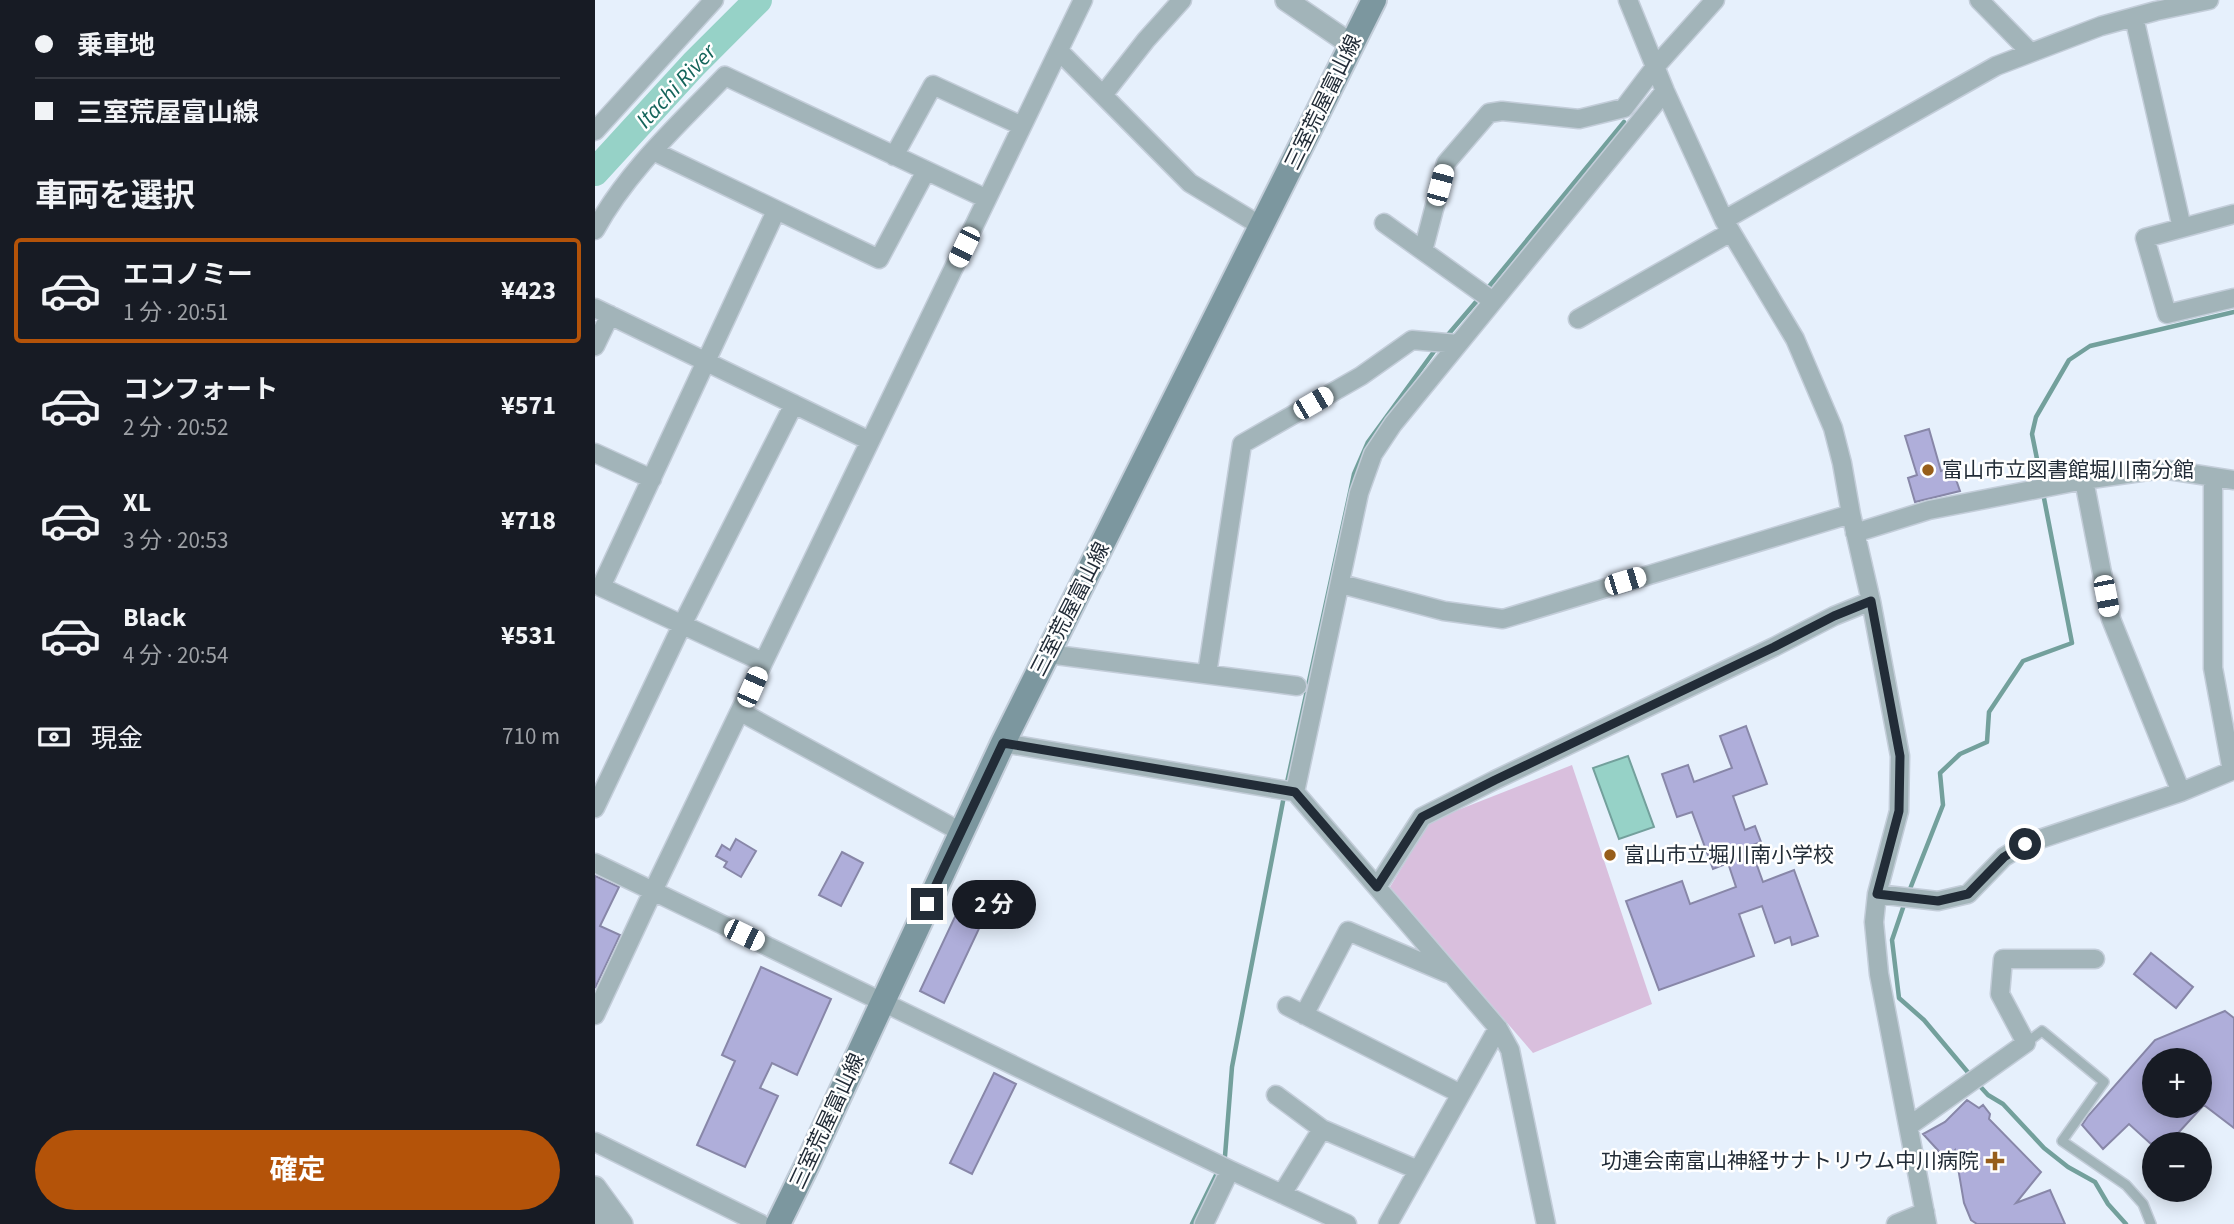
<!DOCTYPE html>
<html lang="ja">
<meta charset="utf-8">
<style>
body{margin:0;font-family:"Source Sans 3","Noto Sans JP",sans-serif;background:#242831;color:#f1f3f6;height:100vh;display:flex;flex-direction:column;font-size:26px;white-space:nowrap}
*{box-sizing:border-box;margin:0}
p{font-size:23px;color:#9ea1a6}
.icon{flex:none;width:38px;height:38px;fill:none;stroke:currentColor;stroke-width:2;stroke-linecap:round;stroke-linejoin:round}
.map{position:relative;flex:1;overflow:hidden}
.sheet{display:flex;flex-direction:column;background:#171b24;width:595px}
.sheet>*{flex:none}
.hud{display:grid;align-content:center;height:154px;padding:0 35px;background:#171b24}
.tools{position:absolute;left:1547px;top:1048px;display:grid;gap:14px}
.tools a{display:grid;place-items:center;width:70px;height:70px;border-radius:50%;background:#171b24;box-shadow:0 4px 18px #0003;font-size:35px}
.end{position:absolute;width:32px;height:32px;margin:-16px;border:9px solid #222c37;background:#fff;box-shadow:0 0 0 4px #fff}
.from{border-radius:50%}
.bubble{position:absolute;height:49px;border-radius:24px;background:#171b24;box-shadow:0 4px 18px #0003;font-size:23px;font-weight:700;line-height:49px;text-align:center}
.car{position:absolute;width:21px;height:42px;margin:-21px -10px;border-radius:9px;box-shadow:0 0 5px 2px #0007;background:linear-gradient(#fff 24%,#345 0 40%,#fff 0 76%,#345 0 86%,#fff 0)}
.hud b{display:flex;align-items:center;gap:24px;height:66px;font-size:26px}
.hud b+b{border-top:2px solid #363941}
.hud i{width:18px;height:18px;background:#f1f3f6}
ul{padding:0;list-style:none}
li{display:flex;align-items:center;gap:21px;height:105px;margin:0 14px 10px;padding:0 21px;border:4px solid transparent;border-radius:7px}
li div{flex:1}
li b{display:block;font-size:26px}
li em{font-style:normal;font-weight:700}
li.active{border-color:#b45309}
li>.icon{width:63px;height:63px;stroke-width:1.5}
h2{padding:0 35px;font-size:32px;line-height:84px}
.pay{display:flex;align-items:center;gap:18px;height:77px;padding:0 35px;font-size:26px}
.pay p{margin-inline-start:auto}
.cta{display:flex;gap:14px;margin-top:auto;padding:14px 35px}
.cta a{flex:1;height:80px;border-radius:42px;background:#b45309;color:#fff;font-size:28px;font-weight:700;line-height:80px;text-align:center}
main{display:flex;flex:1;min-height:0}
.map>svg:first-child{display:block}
</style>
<main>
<section class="sheet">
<div class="hud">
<b><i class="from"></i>乗車地</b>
<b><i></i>三室荒屋富山線</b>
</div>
<h2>車両を選択</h2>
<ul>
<li class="active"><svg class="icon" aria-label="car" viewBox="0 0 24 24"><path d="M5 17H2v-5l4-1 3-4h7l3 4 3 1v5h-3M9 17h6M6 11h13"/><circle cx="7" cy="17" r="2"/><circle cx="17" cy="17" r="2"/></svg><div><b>エコノミー</b><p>1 分 · 20:51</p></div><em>¥423</em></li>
<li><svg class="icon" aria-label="car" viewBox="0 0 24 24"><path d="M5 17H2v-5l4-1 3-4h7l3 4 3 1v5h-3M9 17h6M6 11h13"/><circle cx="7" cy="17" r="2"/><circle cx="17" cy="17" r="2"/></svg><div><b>コンフォート</b><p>2 分 · 20:52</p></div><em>¥571</em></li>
<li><svg class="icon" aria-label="car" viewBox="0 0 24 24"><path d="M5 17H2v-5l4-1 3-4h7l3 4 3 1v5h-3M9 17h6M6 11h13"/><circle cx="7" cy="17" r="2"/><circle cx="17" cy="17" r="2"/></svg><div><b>XL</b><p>3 分 · 20:53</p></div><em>¥718</em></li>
<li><svg class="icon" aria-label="car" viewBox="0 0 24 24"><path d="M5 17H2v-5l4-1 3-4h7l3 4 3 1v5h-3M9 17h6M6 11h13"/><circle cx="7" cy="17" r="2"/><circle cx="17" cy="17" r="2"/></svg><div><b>Black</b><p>4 分 · 20:54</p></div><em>¥531</em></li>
</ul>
<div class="pay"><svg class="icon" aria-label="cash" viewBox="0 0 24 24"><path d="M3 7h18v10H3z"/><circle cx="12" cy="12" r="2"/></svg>現金<p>710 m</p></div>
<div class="cta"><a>確定</a></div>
</section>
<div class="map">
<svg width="1639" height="1224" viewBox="0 0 1639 1224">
<rect width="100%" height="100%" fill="#e6f0fc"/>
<path fill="#d9bfdd" d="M977,765L1057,1004L938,1053L795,887L835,821Z"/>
<path fill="#96d2c7" stroke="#73a09c" stroke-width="2" d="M1033,756L1059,827L1024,839L998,768Z"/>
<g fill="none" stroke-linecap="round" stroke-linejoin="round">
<path stroke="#73a09c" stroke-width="4.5" d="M892,289L1029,122
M851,337L886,296
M1447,484L1437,434L1441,417L1474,360L1495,346L1639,312
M691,787L759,474L773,442L843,346
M1313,894L1348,805L1345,773L1365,754L1392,742L1394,712L1428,661L1477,643L1448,493
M1310,902L1297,940L1304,998L1329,1020L1376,1076
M1382,1083L1393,1095L1408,1104L1449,1148L1473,1167L1500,1182L1513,1204L1531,1224
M627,1163L630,1156L637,1067L689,796
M597,1224L623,1171"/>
<path stroke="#96d2c7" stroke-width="28" d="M0,172L99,64L163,0"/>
</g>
<path fill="#afaeda" stroke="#8887a8" stroke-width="2" d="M1334,429L1346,471L1357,468L1365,491L1320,502L1313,478L1322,475L1310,436Z
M1151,726L1172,784L1138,796L1150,830L1160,826L1166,842L1155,846L1168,882L1199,870L1223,936L1197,945L1195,937L1180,943L1167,906L1144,914L1159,956L1064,990L1031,901L1087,881L1095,904L1141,887L1133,863L1118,869L1097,812L1082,817L1067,774L1093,765L1099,782L1137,768L1125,736Z
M141,839L161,851L146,877L129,867L132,862L121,856L127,845L135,850Z
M247,852L268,863L246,906L224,895Z
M0,876L24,887L5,926L25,935L0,988Z
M365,906L389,918L349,1003L325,991Z
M1556,953L1598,987L1581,1008L1539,974Z
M166,967L236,999L202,1075L177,1063L165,1088L183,1096L150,1167L102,1145L140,1061L127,1055Z
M1630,1011L1639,1018V1128L1605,1102V1060H1559V1106H1608L1573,1144H1556L1534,1124L1508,1149L1487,1125L1493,1116L1560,1040Z
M399,1073L421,1084L377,1174L355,1163Z
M1372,1100L1384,1108L1388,1105L1395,1114L1394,1119L1446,1172L1421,1203L1455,1190L1470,1224H1382L1376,1220L1369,1203L1360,1150L1351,1159L1328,1134L1350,1122Z"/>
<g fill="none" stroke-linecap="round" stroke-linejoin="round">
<g stroke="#c3cdd9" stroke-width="12">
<path id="service" d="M1431,1043L1447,1031L1509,1082L1467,1141L1531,1185L1548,1204L1556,1224"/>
</g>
<g stroke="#c3cdd9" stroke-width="21">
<path id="minor" d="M1033,0L1070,91L1129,220L1200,339L1238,428L1247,463L1256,514L1276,601L1305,756L1304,811L1282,894L1279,922L1284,974L1332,1224
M1384,0L1435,52
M1539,17L1587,228
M464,51L595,183L666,226
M508,95L551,40L587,0
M0,131L119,0
M58,151L284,259L331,171
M299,156L338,85L427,126
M1639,214L1550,238L1572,314L1639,298
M1129,220L1401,66L1506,26L1561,11L1614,0
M789,223L898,301
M0,230C32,171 84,124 130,76L392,199
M828,251L851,163L894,113L907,111L984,119L1029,108L1060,67L1120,0
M0,308L275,441
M983,319L1136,232
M0,346L15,315
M0,453L57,479
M1618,477V668L1637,771
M1489,480L1516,619L1586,792
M1260,533L1334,510L1489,480L1567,469L1639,480
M746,584L849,611L908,619L1256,514
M453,654L702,686
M168,662L6,587L181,211
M612,674L647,444L766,376L817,340L863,344
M146,712L366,832
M408,743L700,792L903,1028L915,1050L951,1224
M700,792L764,493L778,454L798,424L1070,91
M0,808L87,625L199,404
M0,863L635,1170L752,1224
M782,887L827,817L900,780L1179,647L1239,616L1276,601
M1282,894L1343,901L1373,894L1409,857L1430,844L1586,792L1639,770
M692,1006L866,1094
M0,1015L58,891L488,0
M709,1015L753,931L852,973
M681,1095L727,1129L823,1170
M1314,1126L1431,1043L1405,994L1408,959H1500
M0,1142L166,1224
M687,1194L727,1129
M609,1224L635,1170
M793,1224L903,1028
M1301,1224L1330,1212"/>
</g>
<g stroke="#c3cdd9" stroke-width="24">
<path id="tertiary" d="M691,0L757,45
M0,1187L27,1224
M0,1215L6,1224"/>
</g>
<g stroke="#c3cdd9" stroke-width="28">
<path id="secondary" d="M183,1224L213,1163L408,743L779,0"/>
</g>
<use href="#service" stroke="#a2b4b9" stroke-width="9"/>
<use href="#minor" stroke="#a2b4b9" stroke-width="18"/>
<use href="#tertiary" stroke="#a2b4b9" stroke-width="21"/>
<use href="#secondary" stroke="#7c979f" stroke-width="24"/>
</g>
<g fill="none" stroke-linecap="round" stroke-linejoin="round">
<path stroke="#222c37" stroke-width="9" d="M332,904L408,743L700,792L782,887L827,817L900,780L1179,647L1239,616L1276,601L1305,756L1304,811L1282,894L1343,901L1373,894L1409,857L1430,844"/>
</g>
<g fill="#975e1b" stroke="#fff" stroke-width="2.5">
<circle cx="1333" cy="470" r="7"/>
<circle cx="1015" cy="855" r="7"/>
<path d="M1396.5 1150.5h7v7h7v7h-7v7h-7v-7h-7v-7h7z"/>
</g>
<g text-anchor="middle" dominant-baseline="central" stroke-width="5" stroke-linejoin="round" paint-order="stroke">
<g font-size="21" fill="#222c37" stroke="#fff">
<text transform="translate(728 102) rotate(-64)">三室荒屋富山線</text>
<text transform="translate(475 609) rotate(-63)">三室荒屋富山線</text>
<text transform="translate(232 1121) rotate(-65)">三室荒屋富山線</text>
</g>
<g font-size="21" fill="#222c37" stroke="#fff" text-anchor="start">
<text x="1347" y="470">富山市立図書館堀川南分館</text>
<text x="1029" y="855">富山市立堀川南小学校</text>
<text x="1384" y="1161" text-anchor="end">功連会南富山神経サナトリウム中川病院</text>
</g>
<g font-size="23" font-style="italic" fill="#14645a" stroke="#fff">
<text transform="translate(81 86) rotate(-47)">Itachi River</text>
</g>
</g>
</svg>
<div class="tools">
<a>+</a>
<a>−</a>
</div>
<i class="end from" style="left:1430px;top:844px"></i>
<i class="end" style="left:332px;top:904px"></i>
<div class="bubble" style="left:357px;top:880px;width:84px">2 分</div>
<i class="car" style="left:845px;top:185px;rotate:15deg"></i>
<i class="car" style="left:369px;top:247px;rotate:206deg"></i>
<i class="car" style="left:718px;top:403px;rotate:60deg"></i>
<i class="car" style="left:1030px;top:581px;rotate:73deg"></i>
<i class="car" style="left:1511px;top:596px;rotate:169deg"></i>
<i class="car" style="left:157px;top:687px;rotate:24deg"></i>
<i class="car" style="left:149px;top:935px;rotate:116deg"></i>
</div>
</main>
